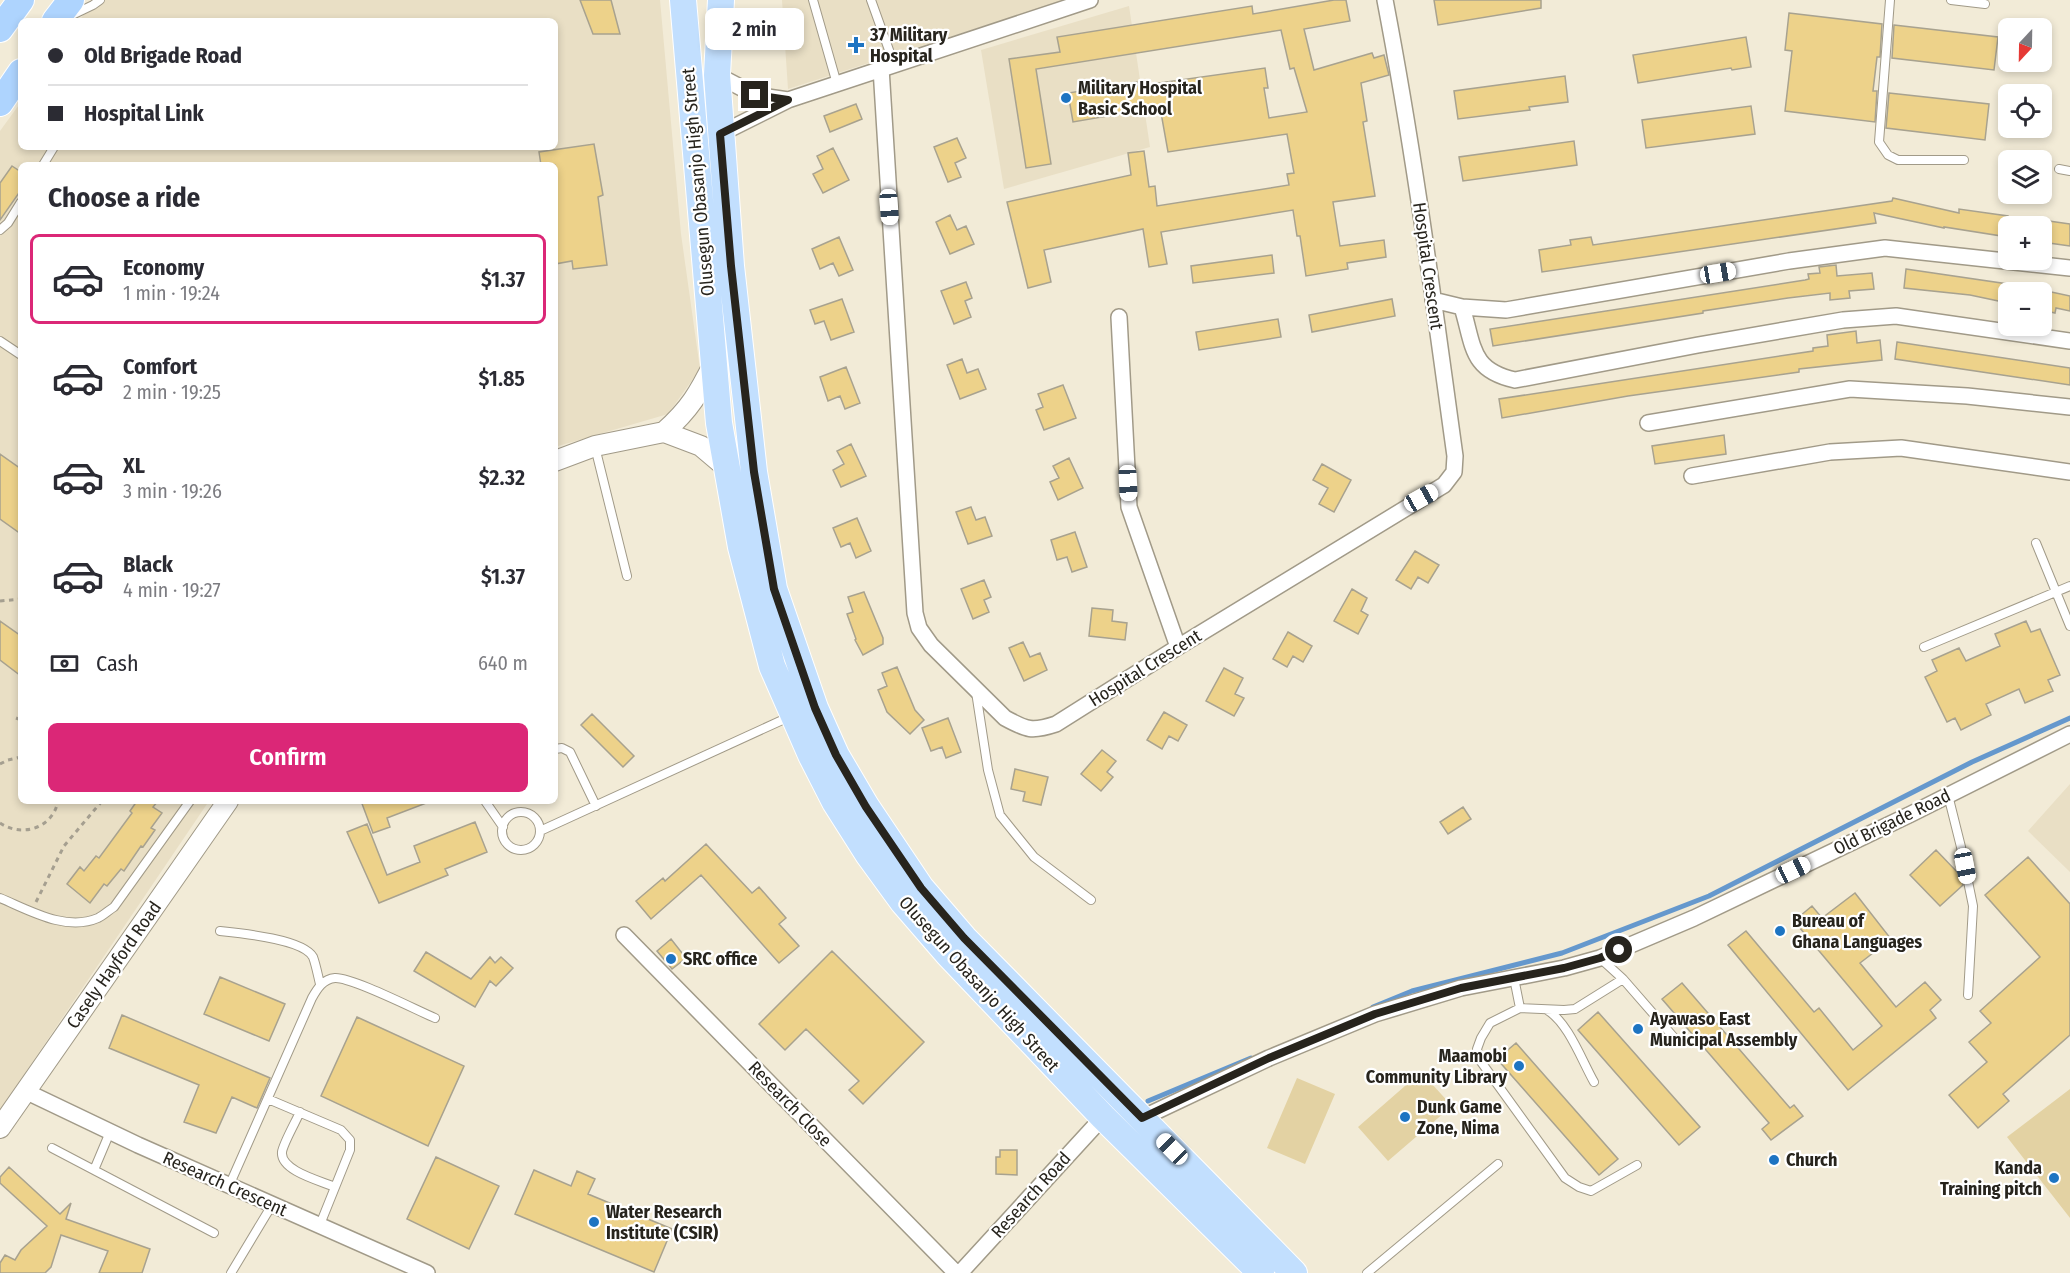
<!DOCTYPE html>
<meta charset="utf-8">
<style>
body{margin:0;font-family:"Fira Sans Condensed",sans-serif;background:#f2f2f3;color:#2b2b33;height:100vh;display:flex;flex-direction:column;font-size:22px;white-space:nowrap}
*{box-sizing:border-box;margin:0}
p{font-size:20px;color:#7c7c81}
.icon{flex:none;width:33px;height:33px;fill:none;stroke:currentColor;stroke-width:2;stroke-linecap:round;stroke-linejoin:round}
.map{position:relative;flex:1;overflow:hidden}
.panel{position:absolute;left:18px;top:162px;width:540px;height:642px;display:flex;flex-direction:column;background:#fff;border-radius:9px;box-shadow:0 3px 9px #0003}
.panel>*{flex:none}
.banner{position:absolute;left:18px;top:18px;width:540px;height:132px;border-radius:9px;box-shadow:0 3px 9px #0003;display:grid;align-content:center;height:132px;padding:0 30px;background:#fff}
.needle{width:39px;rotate:202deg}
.buttons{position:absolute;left:1998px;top:18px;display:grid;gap:12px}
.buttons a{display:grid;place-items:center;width:54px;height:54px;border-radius:9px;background:#fff;box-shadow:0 3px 9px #0003;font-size:30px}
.end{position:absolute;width:27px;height:27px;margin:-14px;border:8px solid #27241d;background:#fff;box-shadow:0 0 0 3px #fff}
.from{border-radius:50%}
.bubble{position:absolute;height:42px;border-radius:9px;background:#fff;box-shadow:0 3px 9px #0003;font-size:20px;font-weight:600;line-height:42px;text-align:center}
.car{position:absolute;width:18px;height:36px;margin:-18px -9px;border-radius:8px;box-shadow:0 0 4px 2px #0007;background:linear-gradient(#fff 24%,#345 0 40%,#fff 0 76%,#345 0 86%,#fff 0)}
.banner b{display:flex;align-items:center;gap:21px;height:57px;font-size:22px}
.banner b+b{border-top:2px solid #e1e1e2}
.banner i{width:15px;height:15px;background:#2b2b33}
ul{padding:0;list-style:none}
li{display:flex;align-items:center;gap:18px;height:90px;margin:0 12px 9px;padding:0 18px;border:3px solid transparent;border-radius:9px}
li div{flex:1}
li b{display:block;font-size:22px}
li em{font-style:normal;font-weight:600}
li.current{border-color:#db2777}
li>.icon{width:54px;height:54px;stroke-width:1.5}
h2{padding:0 30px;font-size:27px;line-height:72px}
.pay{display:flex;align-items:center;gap:15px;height:66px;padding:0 30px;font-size:22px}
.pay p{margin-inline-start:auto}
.action{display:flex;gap:12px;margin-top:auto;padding:12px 30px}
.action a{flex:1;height:69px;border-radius:9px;background:#db2777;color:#fff;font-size:24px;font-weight:600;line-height:69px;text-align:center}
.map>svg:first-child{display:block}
</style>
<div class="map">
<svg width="2070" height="1273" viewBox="0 0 2070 1273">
<rect width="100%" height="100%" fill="#f2ebd7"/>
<path fill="#e9dfc5" d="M94,0H660L681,234L700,369L668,414L555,447V165H21V801H209L0,1110V131L21,102V147H555V21H79Z
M782,0H1065L788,89Z
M1129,6L1150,147L1004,189L981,50Z
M2070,784V872L2028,831Z"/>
<path fill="#e3d2a3" d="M1421,1072L1452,1106L1388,1161L1358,1127Z
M1297,1078L1335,1094L1305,1164L1267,1148Z
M2070,1089V1218L2007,1137Z"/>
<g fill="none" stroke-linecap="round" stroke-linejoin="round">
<path stroke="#6598cd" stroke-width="5" d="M1373,1007L1412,991L1562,953L1709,896L1972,762L2070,718
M1148,1101L1251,1058"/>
</g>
<path fill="#edd28a" stroke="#a8a28f" stroke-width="1.5" d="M580,0H611L620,34H593Z
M1334,0H1346L1350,21L1304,29L1314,70L1372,53L1374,58L1384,55L1389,75L1361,83L1367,121L1363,122L1375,196L1333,202L1340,246L1384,240L1386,257L1347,263L1348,269L1306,276L1300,236H1297L1293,210L1161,232L1167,264L1149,267L1143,229L1044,250L1051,282L1028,288L1007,202L1131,175L1128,153L1144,151L1149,187L1155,186L1157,206L1289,185L1287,174L1294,173L1287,134L1168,152L1160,107L1073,122L1068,93L1137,82L1138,86L1265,68L1268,88H1264L1269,118L1307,112L1294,68L1290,69L1281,30L1036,69L1051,164L1026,168L1009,59L1060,52L1057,37L1252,6L1253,14Z
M1434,0H1541V8L1438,25Z
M1789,13L1882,24L1880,57H1877L1873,91H1877L1875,122L1785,111L1792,51L1785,50Z
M1894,25L1998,37L1994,70L1892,58Z
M1746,37L1751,67L1732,70L1731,68L1638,83L1633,55Z
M1565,76L1568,102L1529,107L1530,110L1458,119L1454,91Z
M1889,93L1989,104L1985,140L1886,128Z
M856,104L862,119L830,132L824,116Z
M1751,106L1755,134L1646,148L1642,120Z
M957,138L966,158L955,163L961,177L948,182L934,147Z
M1574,141L1577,165L1463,181L1459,157Z
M594,144L603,195L598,197L607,265L573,269L572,261L555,264V165H541L539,152Z
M833,148L849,180L823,193L813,174L823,169L817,156Z
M12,166L21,172V190L0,220V183Z
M1893,198L1959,213V209L2008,216V237L1944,227V228L1874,213L1876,223L1542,272L1539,250L1571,245L1570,240L1591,237L1593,245L1892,201Z
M950,215L957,230L966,226L974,244L950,254L936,222Z
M2042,220L2070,224V246L2042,242Z
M839,237L853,270L839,276L833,263L820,269L812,249Z
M1272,255L1274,273L1193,283L1191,266Z
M1836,265L1837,276L1872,273L1874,289L1849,291L1850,298L1830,300V293L1788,298L1703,311V313L1493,346L1490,329L1805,280L1809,279L1808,274L1820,273L1819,267Z
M1906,269L2008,284V303L1970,295L1904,288Z
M966,282L972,298L965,301L971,317L954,324L941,291Z
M2042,290L2070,296V311L2056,308L2055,313L2042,310Z
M842,299L854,332L831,340L824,321L815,324L810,310Z
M1392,299L1395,316L1312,332L1309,315Z
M1278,319L1281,337L1199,350L1196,332Z
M1856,331L1857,343L1880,340L1882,360L1799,369V372L1628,396L1502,418L1499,399L1813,351V348L1828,346L1827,335Z
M1897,342L2070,368V385L1895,359Z
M962,359L967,373L978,369L986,389L960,399L947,365Z
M846,367L860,403L845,409L840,396L828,401L820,377Z
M1063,385L1076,418L1044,430L1036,410L1043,407L1038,394Z
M1724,435L1726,454L1655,464L1652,446Z
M851,444L866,476L841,487L833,470L844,464L837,451Z
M0,454L21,469V534L0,519Z
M1069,458L1083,488L1058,500L1050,482L1059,478L1053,466Z
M1322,464L1351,480L1334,512L1319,504L1328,488L1313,480Z
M971,507L976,520L985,517L992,536L968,544L956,512Z
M857,518L871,551L856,558L850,543L841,547L833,528Z
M1075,532L1087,567L1072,572L1067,557L1057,560L1051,540Z
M1415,551L1439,565L1428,583L1418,577L1411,589L1396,580Z
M984,580L991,597L984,600L989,612L973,619L961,589Z
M1352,589L1367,598L1361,611L1368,615L1358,634L1334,621Z
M864,592L883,638V644L863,655L855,640L856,639L847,614L853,612L848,597Z
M1092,608L1113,610L1112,621L1127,623L1125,640L1089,636Z
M0,621L21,636V676L0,660Z
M2026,621L2031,632L2040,629L2060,675L2048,680L2053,691L2025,703L2019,689L1986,704L1991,715L1961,730L1955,718L1947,722L1925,677L1937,671L1932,660L1959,648L1966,661L2000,646L1995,634Z
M1288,632L1312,646L1303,662L1293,656L1287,667L1273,659Z
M1023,642L1030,657L1040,653L1047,670L1024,681L1009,648Z
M897,667L915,710L924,720L910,734L887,712L878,690L887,686L882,673Z
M1224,668L1243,678L1235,694L1244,698L1234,716L1206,701Z
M1164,712L1187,725L1178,741L1169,736L1162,749L1147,740Z
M592,714L634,756L623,767L581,725Z
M948,718L961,752L946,758L942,747L931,751L922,728Z
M1102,750L1116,761L1107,772L1113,777L1101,791L1081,774Z
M1015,769L1048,777L1041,805L1023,801L1025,792L1011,789Z
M137,801H158L153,807L162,813L151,828L155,830L143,847L141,846L124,871L121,869L107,886L104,884L90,903L67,884L80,867L84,871L96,856L99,858L132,813L130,811Z
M361,801H428L429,802L387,818L390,827L373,833Z
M1463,807L1471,819L1448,834L1440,822Z
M475,822L487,852L445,869L448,875L379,903L347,832L367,824L387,875L420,862L414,846Z
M706,844L752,893L759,887L786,918L779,924L799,946L779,963L701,875L651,919L636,901L663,878L665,881Z
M1936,850L1961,876L1963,885L1940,906L1910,875Z
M2028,857L2070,904V1035L2003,1094L2009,1101L1978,1128L1949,1095L1987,1062L1969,1042L1991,1023L1980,1011L2040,957L1985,895Z
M1855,893L1891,939L1860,963L1896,1007L1925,982L1941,1000L1930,1010L1936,1018L1848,1090L1728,945L1746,931L1814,1012L1819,1008L1853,1050L1882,1026L1794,921L1812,906L1822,918Z
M671,939L686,958L672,969L657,951Z
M832,951L924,1042L863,1104L849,1090L859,1081L806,1029L785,1050L759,1024Z
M426,952L471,979L490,957L495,963L501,957L513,968L496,986L490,981L475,1007L414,971Z
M220,977L285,1004L269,1041L204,1014Z
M1682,983L1790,1108L1794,1105L1803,1116L1771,1140L1762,1129L1769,1123L1662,999Z
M1598,1012L1700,1127L1679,1145L1578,1030Z
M122,1015L270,1078L257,1108L232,1097L216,1133L184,1122L199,1085L109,1048Z
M357,1017L464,1066L428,1146L321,1096Z
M1516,1043L1618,1159L1599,1175L1497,1059Z
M1000,1150H1017V1175L996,1174V1157H1000Z
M436,1157L499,1186L469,1249L407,1219Z
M9,1167L60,1214L71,1203L66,1219L150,1249L142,1273H99L108,1251L61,1235L51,1267L45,1273H0V1263L5,1255L15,1260L21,1250L47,1226L0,1183V1177Z
M534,1170L571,1186L577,1171L595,1179L588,1194L672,1229L654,1272L515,1214Z"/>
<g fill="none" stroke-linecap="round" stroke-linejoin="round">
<g stroke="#a19a88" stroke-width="10">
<path id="service" d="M813,0L837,84
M871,0L894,64
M1890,0L1879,142L1888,155L1898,160H1964
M1951,0L1985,4
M68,17L93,5L100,0
M43,165L54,147
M2059,169L2070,171
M0,230L8,223L21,202
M0,341L21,355
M595,447L627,576
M2036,543L2070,626
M1924,647L2070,586
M976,692L988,770L1000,815L1034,857L1091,900
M555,749L562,748L570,752L596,806
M1948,795L1961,847L1973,906L1968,995
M485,801L503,827
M502 831a19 19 0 1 1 38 0a19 19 0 1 1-38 0Z
M540,831L789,717
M0,898C29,910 66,932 98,918C104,915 109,910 114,907L190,801
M220,931C239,933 303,939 313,957C316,965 318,976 320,984
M1600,958L1623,979L1677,1041
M1514,978L1520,1008
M1623,979L1575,1009L1564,1010L1520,1008L1490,1023L1481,1038L1477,1049L1479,1059L1565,1178L1579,1187L1591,1191L1637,1165
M1547,1010C1568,1022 1582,1061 1594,1082
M268,1099L341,1130L350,1140V1150L319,1227
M300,1112C296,1121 283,1144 282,1152C280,1171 321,1181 335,1187
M52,1148L214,1233
M94,1170L110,1132
M229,1186L312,998C317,989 323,979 335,978C352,977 416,1010 435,1018
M231,1273L272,1205
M1367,1273L1498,1164"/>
</g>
<g stroke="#a19a88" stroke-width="18">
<path id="minor" d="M881,68L915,613L919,628L931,645L1005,718C1027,730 1032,732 1056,724L1178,647L1444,485L1454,472L1455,456C1434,304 1414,151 1385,0
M717,75L755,95L788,100
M720,134L788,100L1090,0
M1433,300L1462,307L1506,310L1789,261L1885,248L2070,268
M1462,307C1474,346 1470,370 1515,380L1698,345L1843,320L1896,316L2070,341
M1119,317L1129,507L1178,647
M1648,423L1850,389L1967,396L2070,407
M1692,476L1830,452L1901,448L2070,472
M624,935L956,1273
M25,1091L138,1145L427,1273
M1142,1118L1269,1058L1375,1014L1461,988L1564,968L1600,958L1694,918L1911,814L2070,734
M960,1273L1103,1117"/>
</g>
<g stroke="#a19a88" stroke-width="22">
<path id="tertiary" d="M664,432C690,409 699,393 714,363
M555,461L595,446L664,432L701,446L727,468
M0,1128L228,801"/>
</g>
<g stroke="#fff" stroke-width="28">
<path id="primary" d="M683,0L719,423L741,547L772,666L811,755L835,802L868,854L903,902L948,954L1103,1117L1261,1273
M721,0L717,75L731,266L754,472L774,589L815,708L836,755L866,806L921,888L964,938L1294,1273"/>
</g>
<g stroke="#fff" stroke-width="28">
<path id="trunk" d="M55,21L71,0
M0,29L21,0
M0,103L21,72"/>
</g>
<path stroke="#a59f90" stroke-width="3" stroke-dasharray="4.5 4.5" stroke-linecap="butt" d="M0,601L21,599
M16,718L21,720
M0,764L8,760L21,757
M0,823C22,838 53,828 58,801
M36,902L64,846L102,801"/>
<use href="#service" stroke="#fff" stroke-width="8"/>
<use href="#minor" stroke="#fff" stroke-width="15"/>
<use href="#tertiary" stroke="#fff" stroke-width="20"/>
<use href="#primary" stroke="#c2dffe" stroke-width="26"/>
<use href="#trunk" stroke="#aed4fe" stroke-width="26"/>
</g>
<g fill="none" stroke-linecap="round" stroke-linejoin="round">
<path stroke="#27241d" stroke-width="8" d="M755,95L788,100L720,134L731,266L754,472L774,589L815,708L836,755L866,807L921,888L964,938L1142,1118L1269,1058L1375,1014L1461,988L1564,968L1600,958L1619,950"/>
</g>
<g fill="#1d74c2" stroke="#fff" stroke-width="2">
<path d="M853 36h6v6h6v6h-6v6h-6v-6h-6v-6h6z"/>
<circle cx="1066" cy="98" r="6"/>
<circle cx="1780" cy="931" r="6"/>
<circle cx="671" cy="959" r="6"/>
<circle cx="1638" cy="1029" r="6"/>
<circle cx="1519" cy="1066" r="6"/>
<circle cx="1405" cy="1117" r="6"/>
<circle cx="1774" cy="1160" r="6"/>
<circle cx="2054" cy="1178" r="6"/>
<circle cx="594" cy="1222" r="6"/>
</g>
<g text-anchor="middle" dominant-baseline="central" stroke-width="4.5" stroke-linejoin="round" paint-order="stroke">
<g font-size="18" font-weight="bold" fill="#27241d" stroke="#fff" text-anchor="start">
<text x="870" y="35">37 Military<tspan x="870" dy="21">Hospital</tspan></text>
<text x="1078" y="88">Military Hospital<tspan x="1078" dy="21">Basic School</tspan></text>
<text x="1792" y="921">Bureau of<tspan x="1792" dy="21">Ghana Languages</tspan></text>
<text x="683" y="959">SRC office</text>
<text x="1650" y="1019">Ayawaso East<tspan x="1650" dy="21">Municipal Assembly</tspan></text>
<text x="1507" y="1056" text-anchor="end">Maamobi<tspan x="1507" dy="21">Community Library</tspan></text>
<text x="1417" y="1107">Dunk Game<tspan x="1417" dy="21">Zone, Nima</tspan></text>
<text x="1786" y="1160">Church</text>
<text x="2042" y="1168" text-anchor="end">Kanda<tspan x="2042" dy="21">Training pitch</tspan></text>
<text x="606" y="1212">Water Research<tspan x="606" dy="21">Institute (CSIR)</tspan></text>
</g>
<g font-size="18" fill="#27241d" stroke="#fff">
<text transform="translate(698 182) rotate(-95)">Olusegun Obasanjo High Street</text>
<text transform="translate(1428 266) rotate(82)">Hospital Crescent</text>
<text transform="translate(1145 668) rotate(-32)">Hospital Crescent</text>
<text transform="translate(1892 822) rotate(-26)">Old Brigade Road</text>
<text transform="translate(114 965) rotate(-55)">Casely Hayford Road</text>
<text transform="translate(979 984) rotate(48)">Olusegun Obasanjo High Street</text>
<text transform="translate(790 1104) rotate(46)">Research Close</text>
<text transform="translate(225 1184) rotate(24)">Research Crescent</text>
<text transform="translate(1031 1195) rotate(-48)">Research Road</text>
</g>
</g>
</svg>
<div class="buttons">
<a><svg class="needle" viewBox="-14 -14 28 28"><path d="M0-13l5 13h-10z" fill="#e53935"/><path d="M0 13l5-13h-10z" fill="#7c7c81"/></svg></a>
<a><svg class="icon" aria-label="locate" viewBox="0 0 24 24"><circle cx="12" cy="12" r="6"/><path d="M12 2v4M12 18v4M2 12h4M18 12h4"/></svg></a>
<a><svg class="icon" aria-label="layers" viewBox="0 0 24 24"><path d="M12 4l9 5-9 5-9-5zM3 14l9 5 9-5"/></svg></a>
<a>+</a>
<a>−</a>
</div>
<i class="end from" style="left:1619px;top:950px"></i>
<i class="end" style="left:755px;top:95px"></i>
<div class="bubble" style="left:705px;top:8px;width:99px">2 min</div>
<i class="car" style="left:889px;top:207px;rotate:176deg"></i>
<i class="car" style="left:1718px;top:273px;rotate:80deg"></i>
<i class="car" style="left:1128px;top:483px;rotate:177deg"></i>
<i class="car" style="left:1421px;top:498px;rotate:61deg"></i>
<i class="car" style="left:1965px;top:866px;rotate:169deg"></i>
<i class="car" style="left:1793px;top:870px;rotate:65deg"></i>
<i class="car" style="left:1172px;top:1149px;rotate:315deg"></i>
<div class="banner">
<b><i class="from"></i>Old Brigade Road</b>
<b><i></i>Hospital Link</b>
</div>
<section class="panel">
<h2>Choose a ride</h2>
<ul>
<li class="current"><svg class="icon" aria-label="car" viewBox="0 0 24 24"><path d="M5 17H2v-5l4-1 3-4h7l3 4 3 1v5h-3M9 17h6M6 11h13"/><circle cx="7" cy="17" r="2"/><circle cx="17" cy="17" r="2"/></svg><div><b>Economy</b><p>1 min · 19:24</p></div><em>$1.37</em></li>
<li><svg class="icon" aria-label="car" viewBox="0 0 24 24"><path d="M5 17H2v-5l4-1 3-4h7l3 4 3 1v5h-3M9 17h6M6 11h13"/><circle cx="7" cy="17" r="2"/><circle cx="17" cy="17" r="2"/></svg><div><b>Comfort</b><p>2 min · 19:25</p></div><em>$1.85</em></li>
<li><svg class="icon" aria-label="car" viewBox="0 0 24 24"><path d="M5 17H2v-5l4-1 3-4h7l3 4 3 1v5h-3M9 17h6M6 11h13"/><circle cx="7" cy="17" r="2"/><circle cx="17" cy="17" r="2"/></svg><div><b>XL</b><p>3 min · 19:26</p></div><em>$2.32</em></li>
<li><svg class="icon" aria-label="car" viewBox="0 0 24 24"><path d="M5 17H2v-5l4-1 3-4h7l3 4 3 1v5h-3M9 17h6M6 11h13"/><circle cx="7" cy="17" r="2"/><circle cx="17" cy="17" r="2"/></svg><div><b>Black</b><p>4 min · 19:27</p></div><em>$1.37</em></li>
</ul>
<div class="pay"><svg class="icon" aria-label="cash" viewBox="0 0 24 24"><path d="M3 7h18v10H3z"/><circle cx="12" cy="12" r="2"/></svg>Cash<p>640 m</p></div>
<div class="action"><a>Confirm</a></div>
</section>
</div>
